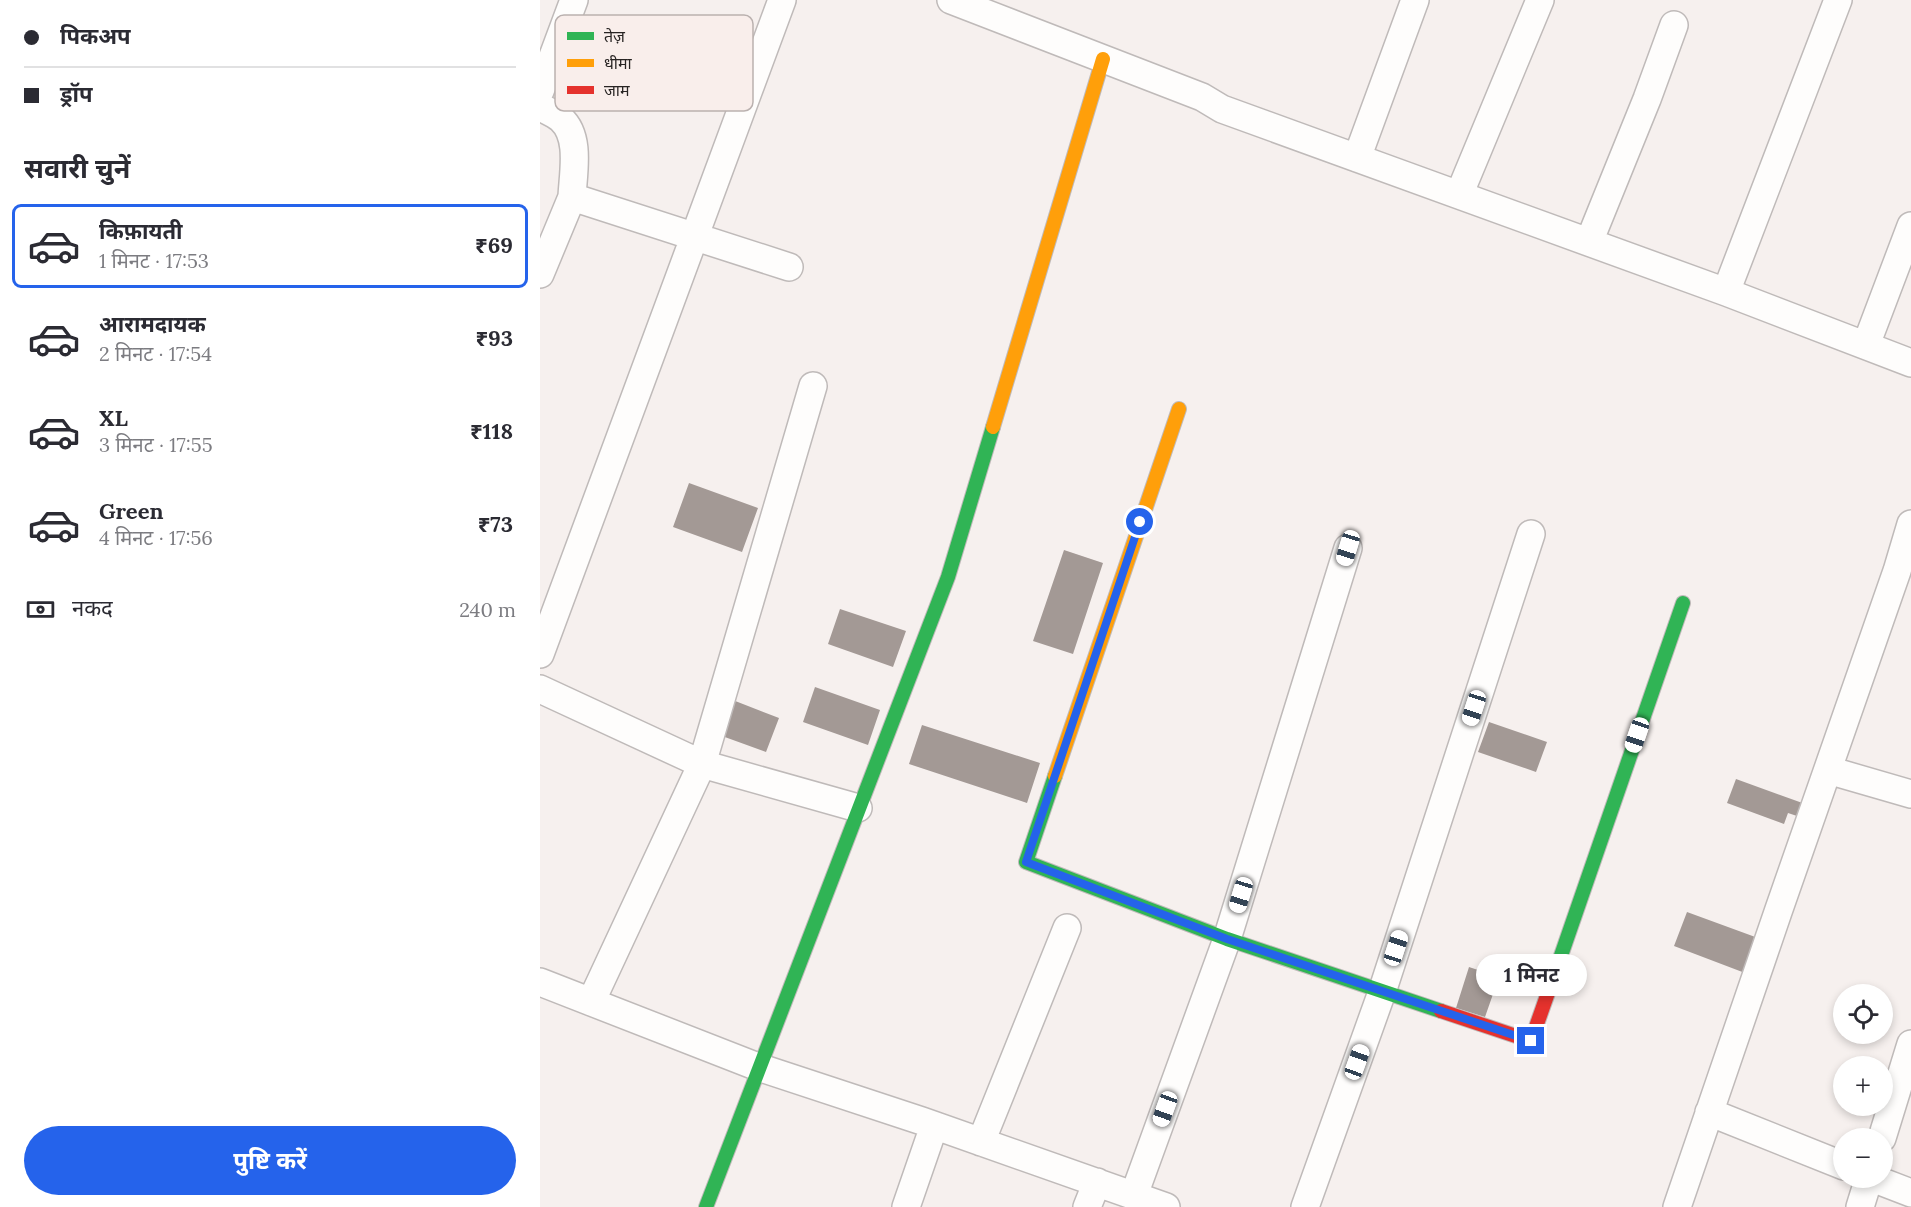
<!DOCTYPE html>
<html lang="hi">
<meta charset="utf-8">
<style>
body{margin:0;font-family:Lora,"Noto Sans Devanagari",serif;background:#f7f7f7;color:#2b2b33;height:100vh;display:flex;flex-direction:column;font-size:22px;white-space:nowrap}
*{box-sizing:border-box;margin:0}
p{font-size:20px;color:#7c7c81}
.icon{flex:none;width:33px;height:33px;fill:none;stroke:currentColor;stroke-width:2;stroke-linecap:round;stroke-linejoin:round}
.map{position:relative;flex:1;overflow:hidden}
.side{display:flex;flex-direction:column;background:#fff;width:540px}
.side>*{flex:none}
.hud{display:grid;align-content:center;height:132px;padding:0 24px;background:#fff}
.buttons{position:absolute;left:1293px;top:984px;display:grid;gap:12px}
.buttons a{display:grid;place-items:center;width:60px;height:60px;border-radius:50%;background:#fff;box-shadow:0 3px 9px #0003;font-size:30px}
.end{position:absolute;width:27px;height:27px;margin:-14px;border:8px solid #2563eb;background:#fff;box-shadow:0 0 0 3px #fff}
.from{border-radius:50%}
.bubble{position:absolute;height:42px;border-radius:21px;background:#fff;box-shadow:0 3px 9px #0003;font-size:20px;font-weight:700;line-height:42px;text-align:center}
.car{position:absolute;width:18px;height:36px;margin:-18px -9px;border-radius:8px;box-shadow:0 0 4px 2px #0007;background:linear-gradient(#fff 24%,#345 0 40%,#fff 0 76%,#345 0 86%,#fff 0)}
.hud b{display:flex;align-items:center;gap:21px;height:57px;font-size:22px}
.hud b+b{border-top:2px solid #e1e1e2}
.hud i{width:15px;height:15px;background:#2b2b33}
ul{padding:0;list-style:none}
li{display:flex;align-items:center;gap:18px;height:84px;margin:0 12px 9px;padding:0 12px;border:3px solid transparent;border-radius:9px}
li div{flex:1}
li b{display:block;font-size:22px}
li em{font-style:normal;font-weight:700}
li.current{border-color:#2563eb}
li>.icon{width:54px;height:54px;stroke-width:1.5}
h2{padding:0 24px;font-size:27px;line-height:72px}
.pay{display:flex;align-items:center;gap:15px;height:66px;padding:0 24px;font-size:22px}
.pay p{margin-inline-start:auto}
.cta{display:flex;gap:12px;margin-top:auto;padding:12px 24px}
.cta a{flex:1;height:69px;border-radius:36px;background:#2563eb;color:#fff;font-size:24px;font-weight:700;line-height:69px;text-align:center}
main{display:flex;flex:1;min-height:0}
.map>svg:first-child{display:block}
</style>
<main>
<section class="side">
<div class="hud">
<b><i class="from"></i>पिकअप</b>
<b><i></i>ड्रॉप</b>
</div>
<h2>सवारी चुनें</h2>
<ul>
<li class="current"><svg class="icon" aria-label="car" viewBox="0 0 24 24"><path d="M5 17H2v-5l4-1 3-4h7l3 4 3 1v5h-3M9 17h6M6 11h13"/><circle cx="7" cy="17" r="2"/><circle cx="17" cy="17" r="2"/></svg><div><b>किफ़ायती</b><p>1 मिनट · 17:53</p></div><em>₹69</em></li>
<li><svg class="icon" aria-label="car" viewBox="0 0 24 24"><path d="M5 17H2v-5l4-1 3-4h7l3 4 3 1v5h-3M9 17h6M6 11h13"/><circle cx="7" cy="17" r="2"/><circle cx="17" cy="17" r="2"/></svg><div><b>आरामदायक</b><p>2 मिनट · 17:54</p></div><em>₹93</em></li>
<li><svg class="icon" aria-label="car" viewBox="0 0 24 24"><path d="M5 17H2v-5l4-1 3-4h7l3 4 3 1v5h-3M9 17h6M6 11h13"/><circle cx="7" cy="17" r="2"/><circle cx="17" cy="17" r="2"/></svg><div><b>XL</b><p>3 मिनट · 17:55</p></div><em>₹118</em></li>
<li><svg class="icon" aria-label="car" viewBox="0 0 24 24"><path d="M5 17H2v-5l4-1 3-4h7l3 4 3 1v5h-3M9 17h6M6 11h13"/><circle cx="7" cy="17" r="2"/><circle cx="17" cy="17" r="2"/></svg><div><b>Green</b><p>4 मिनट · 17:56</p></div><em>₹73</em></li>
</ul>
<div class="pay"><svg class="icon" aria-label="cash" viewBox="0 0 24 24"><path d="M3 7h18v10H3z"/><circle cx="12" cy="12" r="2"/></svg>नकद<p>240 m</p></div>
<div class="cta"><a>पुष्टि करें</a></div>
</section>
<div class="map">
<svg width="1371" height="1207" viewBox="0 0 1371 1207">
<rect width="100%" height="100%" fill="#f6f0ee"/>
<path fill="#a39995" d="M149,483L218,508L202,552L133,527Z
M524,550L563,563L533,654L493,641Z
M300,609L366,631L353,667L288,644Z
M275,687L340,710L328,745L263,722Z
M185,697L239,718L226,752L171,732Z
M949,722L1007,742L996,772L938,752Z
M382,725L500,763L487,803L369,764Z
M1196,779L1268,805L1263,818L1248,813L1244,824L1187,803Z
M1147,912L1218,938L1205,973L1134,946Z
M929,967L959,977L945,1017L916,1008Z"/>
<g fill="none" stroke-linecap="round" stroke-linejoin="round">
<g stroke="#bfbab9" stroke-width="30">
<path id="street" d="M411,0L662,97L682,109L1186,292L1371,363
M0,91L34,0
M0,107C6,110 15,114 21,119C41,137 33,173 32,197
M817,158L875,0
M919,195L1000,0
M1049,242L1107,99L1134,25
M0,274L32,197L249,267
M1186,292L1298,0
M1326,345L1371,226
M0,654L242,0
M0,689L162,764L318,808
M1288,770L1371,794
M0,982L218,1067L382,1121L626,1207
M51,1002L162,764L273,386
M1169,1112L1304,1166
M1342,1138L1371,1044
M441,1142L527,928
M1332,1178L1371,1193
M594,1195L687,939L808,548
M366,1207L394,1126
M547,1207L557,1182
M765,1207L842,992L991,534
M1137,1207L1238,912L1357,571L1371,524
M1320,1207L1329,1178"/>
</g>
<g stroke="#bfbab9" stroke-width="16">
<path id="fast" d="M515,776L486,862L687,939L901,1011
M1015,973L1143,603
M166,1207L408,577L453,427"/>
</g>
<g stroke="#bfbab9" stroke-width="16">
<path id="slow" d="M453,427L563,59
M515,776L639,409"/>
</g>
<g stroke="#bfbab9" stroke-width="16">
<path id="jam" d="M901,1011L991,1041L1015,973"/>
</g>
<use href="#street" stroke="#fefdfc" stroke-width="27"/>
<use href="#fast" stroke="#30b455" stroke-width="14"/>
<use href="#slow" stroke="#ff9f0a" stroke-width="14"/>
<use href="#jam" stroke="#e5322d" stroke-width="14"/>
</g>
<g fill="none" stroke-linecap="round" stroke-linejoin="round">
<path stroke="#2563eb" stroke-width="8" d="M600,522L486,862L687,939L991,1041"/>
</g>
<rect x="15" y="15" width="198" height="96" rx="9" fill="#f9eeeb" stroke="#bab1af" stroke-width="1.5"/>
<rect x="27" y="32" width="27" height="8" fill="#30b455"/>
<rect x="27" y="59" width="27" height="8" fill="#ff9f0a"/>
<rect x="27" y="86" width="27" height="8" fill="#e5322d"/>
<g font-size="16" fill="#282423">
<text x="64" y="42">तेज़</text>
<text x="64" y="69">धीमा</text>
<text x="64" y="96">जाम</text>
</g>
</svg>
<div class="buttons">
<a><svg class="icon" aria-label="locate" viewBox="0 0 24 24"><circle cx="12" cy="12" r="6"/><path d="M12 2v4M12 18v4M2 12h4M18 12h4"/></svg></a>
<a>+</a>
<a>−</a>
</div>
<i class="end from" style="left:600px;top:522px"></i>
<i class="end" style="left:991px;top:1041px"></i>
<div class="bubble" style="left:936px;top:954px;width:111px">1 मिनट</div>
<i class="car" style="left:808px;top:548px;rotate:197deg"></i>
<i class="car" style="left:934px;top:708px;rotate:198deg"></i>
<i class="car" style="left:1097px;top:735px;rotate:199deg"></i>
<i class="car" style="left:701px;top:895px;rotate:197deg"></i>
<i class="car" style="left:856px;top:948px;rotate:18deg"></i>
<i class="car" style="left:817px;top:1062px;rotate:20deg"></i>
<i class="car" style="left:625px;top:1109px;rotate:200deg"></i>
</div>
</main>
